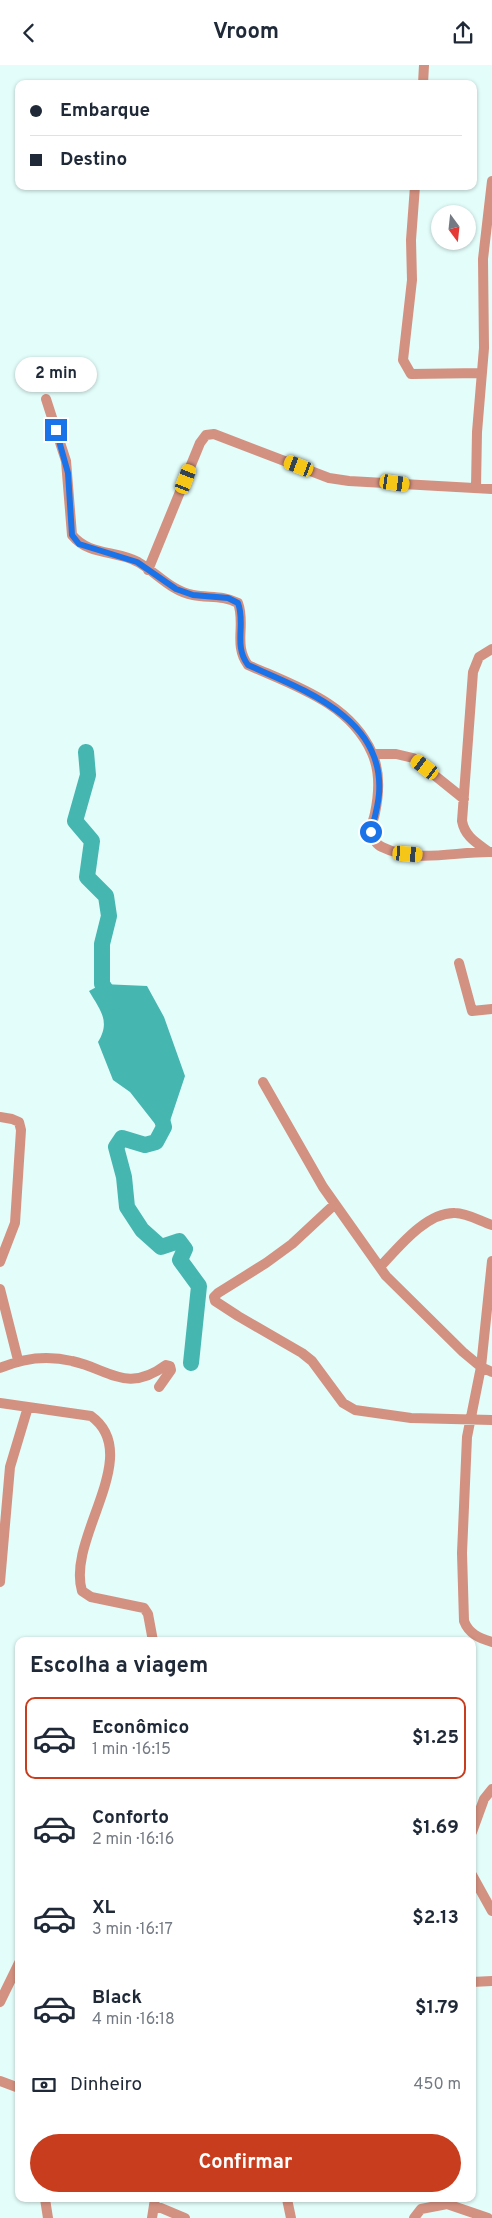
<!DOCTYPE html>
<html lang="pt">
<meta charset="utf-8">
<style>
body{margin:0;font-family:Overpass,sans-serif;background:#f2f2f3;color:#1f2937;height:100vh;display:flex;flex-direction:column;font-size:19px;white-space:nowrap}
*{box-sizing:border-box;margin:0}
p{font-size:16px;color:#747a83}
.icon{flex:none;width:28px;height:28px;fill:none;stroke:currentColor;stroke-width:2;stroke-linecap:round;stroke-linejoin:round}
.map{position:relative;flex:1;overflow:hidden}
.panel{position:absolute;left:15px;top:1572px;width:461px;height:565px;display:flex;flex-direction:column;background:#fff;border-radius:10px;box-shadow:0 1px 4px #0004}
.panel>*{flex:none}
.hud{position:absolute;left:15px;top:15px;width:462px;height:110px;border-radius:10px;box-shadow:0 1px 4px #0004;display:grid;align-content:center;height:110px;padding:0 15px;background:#fff}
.needle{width:32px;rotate:165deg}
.tools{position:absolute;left:431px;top:140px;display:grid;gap:10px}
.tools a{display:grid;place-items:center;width:45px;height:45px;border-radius:50%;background:#fff;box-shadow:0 1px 4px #0004;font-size:25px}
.end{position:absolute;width:22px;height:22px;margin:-11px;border:6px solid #1a73e8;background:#fff;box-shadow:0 0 0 2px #fff}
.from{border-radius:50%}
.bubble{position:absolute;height:35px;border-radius:18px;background:#fff;box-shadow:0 1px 4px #0004;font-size:16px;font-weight:700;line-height:35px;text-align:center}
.car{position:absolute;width:15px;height:30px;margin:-15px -8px;border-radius:6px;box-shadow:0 0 4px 1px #0007;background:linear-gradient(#f5c518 24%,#345 0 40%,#f5c518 0 76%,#345 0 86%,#f5c518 0)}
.hud b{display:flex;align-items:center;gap:18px;height:48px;font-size:19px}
.hud b+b{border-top:1px solid #e0e1e3}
.hud i{width:12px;height:12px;background:#1f2937}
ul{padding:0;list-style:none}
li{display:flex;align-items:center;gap:15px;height:82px;margin:0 10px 8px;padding:0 5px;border:2px solid transparent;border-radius:10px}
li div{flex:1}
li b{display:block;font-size:19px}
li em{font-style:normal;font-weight:700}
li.current{border-color:#c73d1d}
li>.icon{width:45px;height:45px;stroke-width:1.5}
h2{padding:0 15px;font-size:22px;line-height:60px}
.pay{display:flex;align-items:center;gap:12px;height:55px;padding:0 15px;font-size:19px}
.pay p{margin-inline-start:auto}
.primary-button{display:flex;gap:10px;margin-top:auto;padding:10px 15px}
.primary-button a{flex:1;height:58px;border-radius:30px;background:#c73d1d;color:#fff;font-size:20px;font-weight:700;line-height:58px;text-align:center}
header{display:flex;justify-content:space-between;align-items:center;height:65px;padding:0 15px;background:#fff;font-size:22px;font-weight:700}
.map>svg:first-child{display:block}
</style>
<header><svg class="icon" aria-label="back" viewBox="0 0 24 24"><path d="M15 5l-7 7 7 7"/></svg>Vroom<svg class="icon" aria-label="share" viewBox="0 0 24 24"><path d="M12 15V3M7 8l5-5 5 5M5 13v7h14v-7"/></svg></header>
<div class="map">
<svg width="492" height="2153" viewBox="0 0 492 2153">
<rect width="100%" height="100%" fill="#e3fdfa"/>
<path fill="#46b6b0" d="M102,919L147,921L164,952L185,1011L167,1065L159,1064L130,1027L113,1015L98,977C111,956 100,945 89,926Z"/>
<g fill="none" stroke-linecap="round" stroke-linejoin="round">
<path stroke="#46b6b0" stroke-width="16" d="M86,687L88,710L75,756L92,776L87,812L106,831L109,851L102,879V919L114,937
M159,1043L164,1062L156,1077L145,1080L122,1073L116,1082L124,1112L127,1142L142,1165L161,1182L179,1176L185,1184L180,1195L199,1221L191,1298"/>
<path stroke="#d39181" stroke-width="10" d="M423,19L424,0
M415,121L411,175L412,215L403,295L411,309L482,308
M46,334L66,396L72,470C89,491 116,485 138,497C157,508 171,526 193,530C209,533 223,530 238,538C246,559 233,580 248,600C295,621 350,638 372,688C381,708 379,729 375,748C374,754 370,762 371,767C372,773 377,780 382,782C416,799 456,786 492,787
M476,422L477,367L484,283L483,194L492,116
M148,505L200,378L206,370L214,369L329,413L349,416L492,424
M373,689H396L413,693L464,734
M489,787C477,778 465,772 462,756L473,607L479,592L492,584
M459,898L472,946L492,944
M263,1017L323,1122L386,1211L463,1287L481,1302L492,1307
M0,1052L12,1054L19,1057L21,1065L15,1158L0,1197
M335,1139L292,1179L266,1198L218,1228L214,1232L215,1236L238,1251L302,1288L312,1296L343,1338L355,1345L411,1353L492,1355
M492,1196L481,1302L467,1372L462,1488L464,1556C469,1569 479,1573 492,1577
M380,1202C398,1183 426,1147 455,1148C467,1148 480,1156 492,1160
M0,1224L18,1295
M0,1303C23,1293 47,1290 72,1296C109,1304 127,1329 166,1300L170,1301L171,1305L159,1322
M0,1338L91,1351C145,1390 66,1473 82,1526L91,1532L144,1543L148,1549L153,1576
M0,1517L10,1402L28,1342
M472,1767L484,1734L492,1724
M472,1810L492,1846
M472,1917L492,1916
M0,1937L19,1898
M0,2016L19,2023
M45,2134L48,2153
M287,2134L291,2153
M154,2140L185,2153
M152,2153L155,2134
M414,2153L421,2144L447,2139L488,2153"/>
</g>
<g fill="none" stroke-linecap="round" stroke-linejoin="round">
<path stroke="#1a73e8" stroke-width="6" d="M56,365L68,408L72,470L79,479L137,497L176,524L193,530L228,533L238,538C246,559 233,580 248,600C304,625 385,653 379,729C378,742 374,755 371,767"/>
</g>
</svg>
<div class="tools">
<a><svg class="needle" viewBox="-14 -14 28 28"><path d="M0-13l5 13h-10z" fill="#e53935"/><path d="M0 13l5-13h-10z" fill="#747a83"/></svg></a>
</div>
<i class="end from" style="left:371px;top:767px"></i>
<i class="end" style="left:56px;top:365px"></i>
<div class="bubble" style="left:15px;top:292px;width:82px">2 min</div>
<i class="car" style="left:299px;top:401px;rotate:291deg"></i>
<i class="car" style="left:186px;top:414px;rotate:21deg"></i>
<i class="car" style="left:395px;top:418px;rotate:98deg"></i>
<i class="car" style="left:425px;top:702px;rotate:307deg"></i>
<i class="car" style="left:408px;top:789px;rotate:95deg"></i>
<div class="hud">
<b><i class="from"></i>Embarque</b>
<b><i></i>Destino</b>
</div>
<section class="panel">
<h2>Escolha a viagem</h2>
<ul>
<li class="current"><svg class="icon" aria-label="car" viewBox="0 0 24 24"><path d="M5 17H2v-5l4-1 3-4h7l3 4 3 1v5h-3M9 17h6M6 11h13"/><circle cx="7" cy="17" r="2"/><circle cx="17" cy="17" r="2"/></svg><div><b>Econômico</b><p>1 min · 16:15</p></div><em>$1.25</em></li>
<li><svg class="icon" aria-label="car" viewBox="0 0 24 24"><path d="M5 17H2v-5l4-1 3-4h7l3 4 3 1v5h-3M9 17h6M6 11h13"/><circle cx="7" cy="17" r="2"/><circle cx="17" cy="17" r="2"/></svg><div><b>Conforto</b><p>2 min · 16:16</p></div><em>$1.69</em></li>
<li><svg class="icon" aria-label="car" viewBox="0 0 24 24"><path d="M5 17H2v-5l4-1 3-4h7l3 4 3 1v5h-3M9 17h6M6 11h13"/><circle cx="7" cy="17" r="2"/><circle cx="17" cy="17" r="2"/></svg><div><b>XL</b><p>3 min · 16:17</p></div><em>$2.13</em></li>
<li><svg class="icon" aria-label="car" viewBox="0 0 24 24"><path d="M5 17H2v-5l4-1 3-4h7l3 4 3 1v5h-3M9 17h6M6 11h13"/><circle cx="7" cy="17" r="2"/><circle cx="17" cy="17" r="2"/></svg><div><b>Black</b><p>4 min · 16:18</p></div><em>$1.79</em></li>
</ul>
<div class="pay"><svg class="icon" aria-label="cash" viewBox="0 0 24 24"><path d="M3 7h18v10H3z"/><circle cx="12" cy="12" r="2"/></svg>Dinheiro<p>450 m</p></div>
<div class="primary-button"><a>Confirmar</a></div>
</section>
</div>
